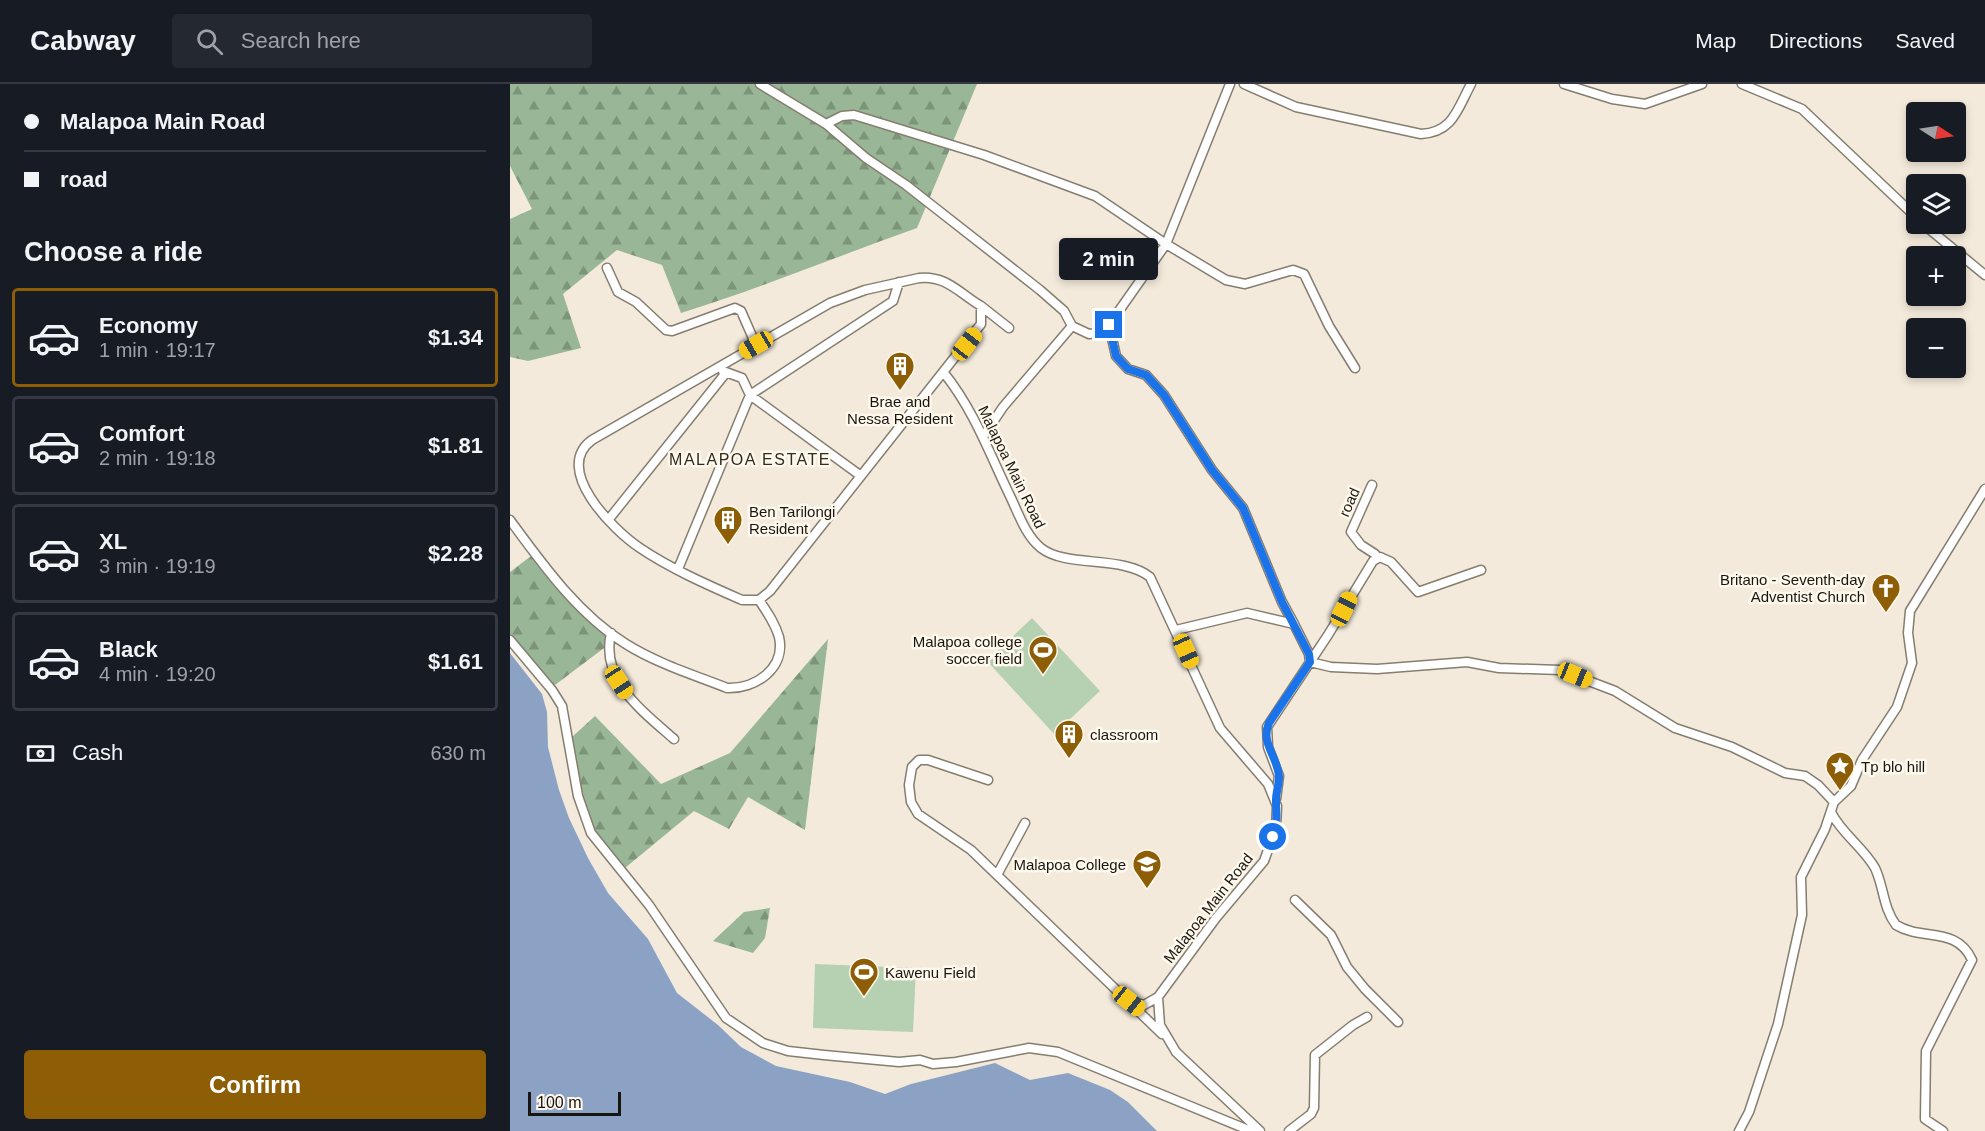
<!DOCTYPE html>
<meta charset="utf-8">
<style>
body{margin:0;font-family:Arial,sans-serif;background:#242831;color:#f1f3f6;height:100vh;display:flex;flex-direction:column;font-size:22px;white-space:nowrap}
*{box-sizing:border-box;margin:0}
p{font-size:20px;color:#9ea1a6}
.icon{flex:none;width:33px;height:33px;fill:none;stroke:currentColor;stroke-width:2;stroke-linecap:round;stroke-linejoin:round}
.map{position:relative;flex:1;overflow:hidden}
.side{display:flex;flex-direction:column;background:#171b24;width:510px}
.side>*{flex:none}
.guide{display:grid;align-content:center;height:132px;padding:0 24px;background:#171b24}
.needle{width:39px;rotate:102deg}
.controls{position:absolute;left:1396px;top:18px;display:grid;gap:12px}
.controls a{display:grid;place-items:center;width:60px;height:60px;border-radius:6px;background:#171b24;box-shadow:0 3px 9px #0003;font-size:30px}
.scale{position:absolute;left:18px;bottom:15px;width:93px;box-sizing:border-box;padding-left:6px;border:3px solid #191611;border-top:0;font-size:16px;line-height:21px;white-space:nowrap;color:#191611;-webkit-text-stroke:4px #fff8ec;paint-order:stroke}
.end{position:absolute;width:27px;height:27px;margin:-14px;border:8px solid #1a73e8;background:#fff;box-shadow:0 0 0 3px #fff}
.from{border-radius:50%}
.bubble{position:absolute;height:42px;border-radius:6px;background:#171b24;box-shadow:0 3px 9px #0003;font-size:20px;font-weight:700;line-height:42px;text-align:center}
.car{position:absolute;width:18px;height:36px;margin:-18px -9px;border-radius:8px;box-shadow:0 0 4px 2px #0007;background:linear-gradient(#f5c518 24%,#345 0 40%,#f5c518 0 76%,#345 0 86%,#f5c518 0)}
.guide b{display:flex;align-items:center;gap:21px;height:57px;font-size:22px}
.guide b+b{border-top:2px solid #363941}
.guide i{width:15px;height:15px;background:#f1f3f6}
ul{padding:0;list-style:none}
li{display:flex;align-items:center;gap:18px;height:99px;margin:0 12px 9px;padding:0 12px;border:3px solid #363941;border-radius:6px}
li div{flex:1}
li b{display:block;font-size:22px}
li em{font-style:normal;font-weight:700}
li.on{border-color:#8d5e06}
li>.icon{width:54px;height:54px;stroke-width:1.5}
h2{padding:0 24px;font-size:27px;line-height:72px}
.pay{display:flex;align-items:center;gap:15px;height:66px;padding:0 24px;font-size:22px}
.pay p{margin-inline-start:auto}
.primary-button{display:flex;gap:12px;margin-top:auto;padding:12px 24px}
.primary-button a{flex:1;height:69px;border-radius:6px;background:#8d5e06;color:#fff;font-size:24px;font-weight:700;line-height:69px;text-align:center}
header{display:flex;align-items:center;gap:36px;box-sizing:border-box;height:84px;padding:0 30px;background:#171b24;border-bottom:2px solid #363941}
header strong{font-size:28px}
nav{display:flex;gap:33px;margin-inline-start:auto;font-size:21px}
.search{width:420px;height:54px;background:#242831;display:flex;align-items:center;gap:15px;box-sizing:border-box;padding:0 21px;border-radius:6px;color:#9ea1a6;font-size:22px}
main{display:flex;flex:1;min-height:0}
.map>svg:first-child{display:block}
</style>
<header>
<strong>Cabway</strong>
<div class="search"><svg class="icon" aria-label="search" viewBox="0 0 24 24"><circle cx="10" cy="10" r="6"/><path d="M15 15l6 6"/></svg>Search here</div>
<nav><a>Map</a><a>Directions</a><a>Saved</a></nav>
</header>
<main>
<section class="side">
<div class="guide">
<b><i class="from"></i>Malapoa Main Road</b>
<b><i></i>road</b>
</div>
<h2>Choose a ride</h2>
<ul>
<li class="on"><svg class="icon" aria-label="car" viewBox="0 0 24 24"><path d="M5 17H2v-5l4-1 3-4h7l3 4 3 1v5h-3M9 17h6M6 11h13"/><circle cx="7" cy="17" r="2"/><circle cx="17" cy="17" r="2"/></svg><div><b>Economy</b><p>1 min · 19:17</p></div><em>$1.34</em></li>
<li><svg class="icon" aria-label="car" viewBox="0 0 24 24"><path d="M5 17H2v-5l4-1 3-4h7l3 4 3 1v5h-3M9 17h6M6 11h13"/><circle cx="7" cy="17" r="2"/><circle cx="17" cy="17" r="2"/></svg><div><b>Comfort</b><p>2 min · 19:18</p></div><em>$1.81</em></li>
<li><svg class="icon" aria-label="car" viewBox="0 0 24 24"><path d="M5 17H2v-5l4-1 3-4h7l3 4 3 1v5h-3M9 17h6M6 11h13"/><circle cx="7" cy="17" r="2"/><circle cx="17" cy="17" r="2"/></svg><div><b>XL</b><p>3 min · 19:19</p></div><em>$2.28</em></li>
<li><svg class="icon" aria-label="car" viewBox="0 0 24 24"><path d="M5 17H2v-5l4-1 3-4h7l3 4 3 1v5h-3M9 17h6M6 11h13"/><circle cx="7" cy="17" r="2"/><circle cx="17" cy="17" r="2"/></svg><div><b>Black</b><p>4 min · 19:20</p></div><em>$1.61</em></li>
</ul>
<div class="pay"><svg class="icon" aria-label="cash" viewBox="0 0 24 24"><path d="M3 7h18v10H3z"/><circle cx="12" cy="12" r="2"/></svg>Cash<p>630 m</p></div>
<div class="primary-button"><a>Confirm</a></div>
</section>
<div class="map">
<svg width="1475" height="1047" viewBox="0 0 1475 1047">
<defs>
<pattern id="forest-firs" width="22" height="20" patternUnits="userSpaceOnUse" patternTransform="scale(1.5)"><rect width="22" height="20" fill="#99b796"/><path d="M5 1l3.5 6h-7zM16 11l3.5 6h-7z" fill="#7c9479"/></pattern>
</defs>
<rect width="100%" height="100%" fill="#f3eadb"/>
<path fill="url(#forest-firs)" d="M0,0H467L407,144C328,172 251,204 171,229L152,181L107,166L53,210L71,264L18,277L0,273V135L22,125L0,82Z
M25,469L100,549L98,561L41,604L0,551V488Z
M318,555L295,746L238,713L219,745L184,727L115,784L92,758L76,731L62,653L85,632L151,700L220,669Z
M260,824L255,854L243,869L203,857L234,828Z"/>
<path fill="#b5d1b2" d="M522,534L590,607L544,650L477,577Z
M305,880L406,884L403,948L303,944Z"/>
<path fill="#8ba2c5" d="M0,569L32,610L37,628L38,663L49,706L59,734L78,774L98,809L138,855L167,909L208,941L231,963L266,982L340,998L375,1010L401,1000L485,979L520,996L558,989L600,1006L618,1018L647,1047H0Z"/>
<g fill="none" stroke-linecap="round" stroke-linejoin="round">
<g stroke="#857d70" stroke-width="11">
<path id="minor" d="M250,0L316,40L356,74L396,101L530,206L554,227L562,242L579,250L588,249L599,241L656,160L720,0
M734,0L786,23L911,50C943,48 947,26 961,0
M1054,0L1102,15L1135,20L1192,0
M1232,0L1292,25L1407,134
M316,40L332,32L344,31L474,71L585,112L656,160L716,196L735,200L783,186L794,190L819,242L845,284
M1413,140L1475,191
M97,184L108,208L126,218L156,246L162,247L225,224L231,227L246,261
M409,194C436,191 449,209 471,222V240L260,507L249,516H232C198,501 161,485 130,464C103,446 42,385 82,356L320,219L355,206Z
M471,222L499,244
M599,241L606,272L618,285L636,291L654,311L702,386L733,424L772,518L784,540
M213,287L232,294L240,311L351,392
M434,289C464,326 480,371 501,414C509,431 516,452 531,464C556,484 613,471 640,493L710,644L758,700L767,722L766,744L754,777L706,834L648,913L650,941L666,968L750,1047
M473,353L493,323L562,242
M862,401L841,448L851,461L865,470
M99,435L215,290
M0,436C33,481 68,530 116,560C146,579 184,591 217,604C245,605 276,585 269,553C265,539 257,528 249,516
M168,485L240,311L383,217L389,198
M666,546L737,529L784,540L799,570L800,578
M101,549C90,596 132,627 164,655
M0,556L42,606L52,622L68,712L81,749L139,821L216,934L253,959L278,967L314,971L389,978L410,976L423,980L446,978L519,964L548,968L741,1047
M800,578L821,583L867,585L957,578L989,584L1050,586L1105,607L1165,644L1222,663L1275,689L1295,692L1308,701L1324,718L1315,745L1291,793L1292,831L1268,940L1239,1028L1229,1047
M478,696L418,676H409L402,683L399,701L401,718L408,730L461,766L652,950
M766,715L769,692L758,663L757,643L818,551L863,477L870,473L881,478L908,508L971,486
M1324,718L1341,702L1352,676L1387,623L1402,579L1398,549L1400,527L1475,405
M1321,728C1331,749 1353,763 1365,784C1374,803 1373,824 1386,841C1412,857 1447,842 1462,876L1416,967L1415,1035L1433,1047
M487,791L515,739
M785,816L821,851L837,883L855,905L888,938
M624,919L634,921L648,913
M779,1047L801,1030L804,1024L805,971L843,941L857,933"/>
</g>
<use href="#minor" stroke="#fff" stroke-width="8"/>
</g>
<g fill="none" stroke-linecap="round" stroke-linejoin="round">
<path stroke="#1a73e8" stroke-width="8" d="M599,241L606,272L618,285L636,291L654,311L702,386L733,424L772,518L799,570L800,578L759,639C750,659 768,673 769,693C769,701 766,708 766,716C766,730 768,739 763,753"/>
</g>
<defs>
<g id="building-pin" transform="scale(1.5)"><path d="M0 17L-7.5 6A9.5 9.5 0 1 1 7.5 6Z" fill="#8d5e06" stroke="#fff8ec"/><path d="M-4-6H4V6H1V3H-1V6H-4ZM-2.5-4.3h1.7v1.8h-1.7ZM.8-4.3h1.7v1.8H.8ZM-2.5-1h1.7V.8h-1.7ZM.8-1h1.7V.8H.8Z" fill="#fff"/></g>
<g id="church-pin" transform="scale(1.5)"><path d="M0 17L-7.5 6A9.5 9.5 0 1 1 7.5 6Z" fill="#8d5e06" stroke="#fff8ec"/><path d="M-1.2-6h2.4v3.5h3.3v2.4h-3.3V6h-2.4V-.1h-3.3v-2.4h3.3Z" fill="#fff"/></g>
<g id="stadium-pin" transform="scale(1.5)"><path d="M0 17L-7.5 6A9.5 9.5 0 1 1 7.5 6Z" fill="#8d5e06" stroke="#fff8ec"/><path d="M0-5a6.5 5 0 1 0 0 10a6.5 5 0 1 0 0-10ZM-3.5-1.8h7v3.6h-7Z" fill="#fff"/></g>
<g id="sight-pin" transform="scale(1.5)"><path d="M0 17L-7.5 6A9.5 9.5 0 1 1 7.5 6Z" fill="#8d5e06" stroke="#fff8ec"/><path d="M0-6L1.8-2.2L6-1.7L2.9 1.2L3.7 5.4L0 3.3L-3.7 5.4L-2.9 1.2L-6-1.7L-1.8-2.2Z" fill="#fff"/></g>
<g id="school-pin" transform="scale(1.5)"><path d="M0 17L-7.5 6A9.5 9.5 0 1 1 7.5 6Z" fill="#8d5e06" stroke="#fff8ec"/><path d="M0-5L7-2L0 1L-7-2ZM-4 1L0 2.5L4 1V4Q0 6-4 4Z" fill="#fff"/></g>
</defs>
<g fill-rule="evenodd">
<use href="#building-pin" x="390" y="282"/>
<use href="#building-pin" x="218" y="436"/>
<use href="#church-pin" x="1376" y="504"/>
<use href="#stadium-pin" x="533" y="566"/>
<use href="#building-pin" x="559" y="650"/>
<use href="#sight-pin" x="1330" y="682"/>
<use href="#school-pin" x="637" y="780"/>
<use href="#stadium-pin" x="354" y="888"/>
</g>
<g text-anchor="middle" dominant-baseline="central" stroke-width="5" stroke-linejoin="round" paint-order="stroke">
<g font-size="15" fill="#191611" stroke="#fff8ec" text-anchor="start">
<text x="390" y="317" text-anchor="middle">Brae and<tspan x="390" dy="17">Nessa Resident</tspan></text>
<text x="239" y="427">Ben Tarilongi<tspan x="239" dy="17">Resident</tspan></text>
<text x="1355" y="495" text-anchor="end">Britano - Seventh-day<tspan x="1355" dy="17">Adventist Church</tspan></text>
<text x="512" y="557" text-anchor="end">Malapoa college<tspan x="512" dy="17">soccer field</tspan></text>
<text x="580" y="650">classroom</text>
<text x="1351" y="682">Tp blo hill</text>
<text x="616" y="780" text-anchor="end">Malapoa College</text>
<text x="375" y="888">Kawenu Field</text>
</g>
<g font-size="15" fill="#191611" stroke="#fff8ec">
<text transform="translate(502 383) rotate(64)">Malapoa Main Road</text>
<text transform="translate(839 418) rotate(-66)">road</text>
<text transform="translate(698 824) rotate(-52)">Malapoa Main Road</text>
</g>
<g font-size="16" letter-spacing="1.5" fill="#322b20" stroke="#fff8ec">
<text x="240" y="375">MALAPOA ESTATE</text>
</g>
</g>
</svg>
<div class="controls">
<a><svg class="needle" viewBox="-14 -14 28 28"><path d="M0-13l5 13h-10z" fill="#e53935"/><path d="M0 13l5-13h-10z" fill="#9ea1a6"/></svg></a>
<a><svg class="icon" aria-label="layers" viewBox="0 0 24 24"><path d="M12 4l9 5-9 5-9-5zM3 14l9 5 9-5"/></svg></a>
<a>+</a>
<a>−</a>
</div>
<div class="scale">100 m</div>
<i class="end from" style="left:763px;top:753px"></i>
<i class="end" style="left:599px;top:241px"></i>
<div class="bubble" style="left:549px;top:154px;width:99px">2 min</div>
<i class="car" style="left:457px;top:260px;rotate:38deg"></i>
<i class="car" style="left:246px;top:261px;rotate:240deg"></i>
<i class="car" style="left:834px;top:525px;rotate:26deg"></i>
<i class="car" style="left:676px;top:567px;rotate:156deg"></i>
<i class="car" style="left:1065px;top:591px;rotate:112deg"></i>
<i class="car" style="left:109px;top:598px;rotate:147deg"></i>
<i class="car" style="left:619px;top:917px;rotate:129deg"></i>
</div>
</main>
